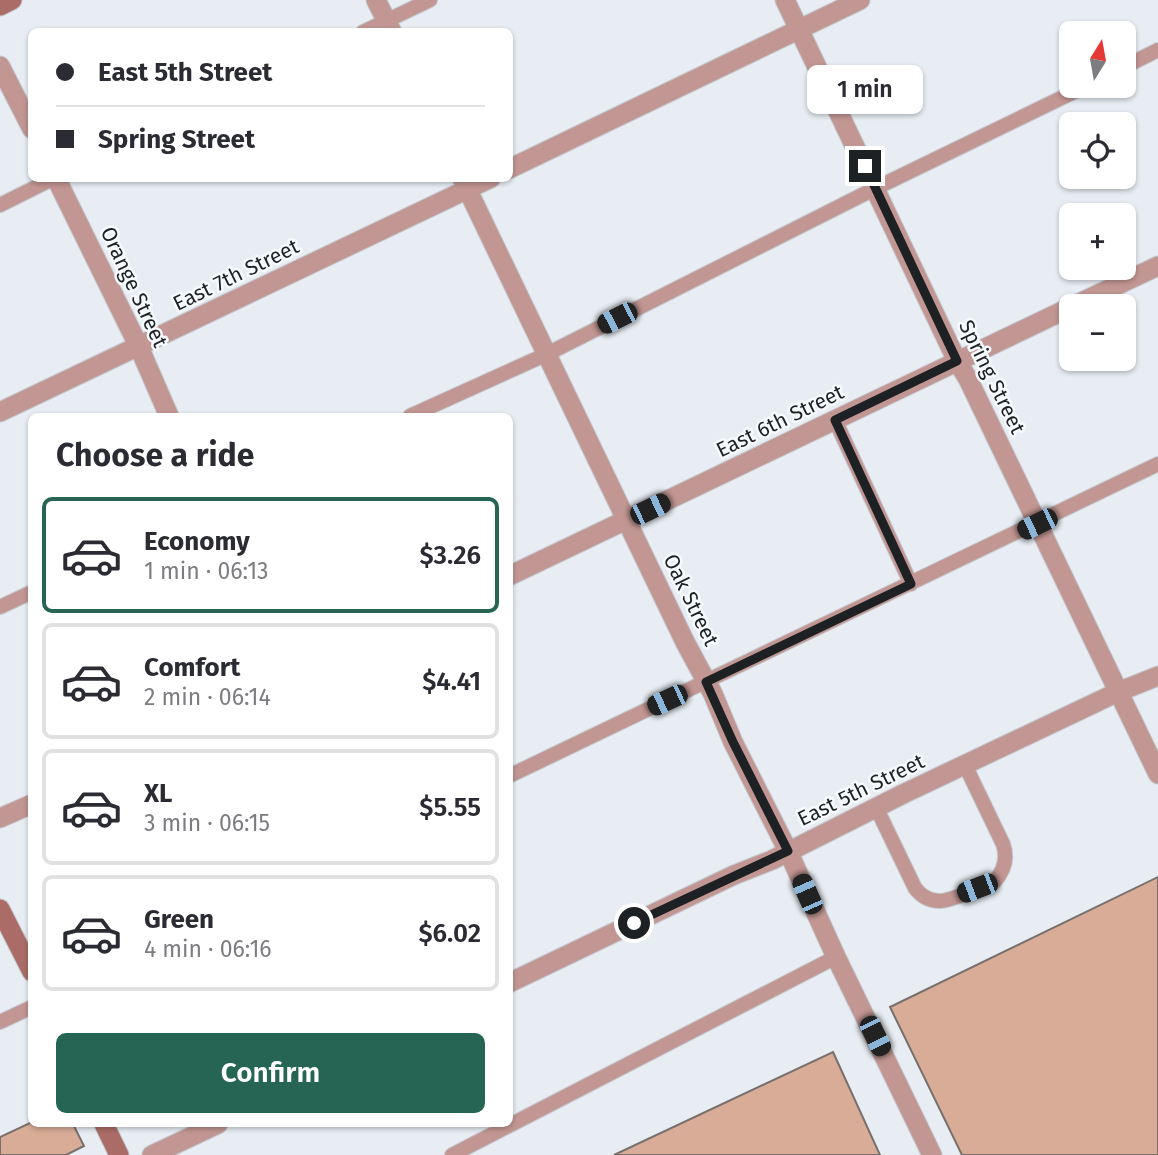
<!DOCTYPE html>
<meta charset="utf-8">
<style>
body{margin:0;font-family:"Fira Sans",sans-serif;background:#f7f7f7;color:#2b2b33;height:100vh;display:flex;flex-direction:column;font-size:26px;white-space:nowrap}
*{box-sizing:border-box;margin:0}
p{font-size:23px;color:#7c7c81}
.icon{flex:none;width:38px;height:38px;fill:none;stroke:currentColor;stroke-width:2;stroke-linecap:round;stroke-linejoin:round}
.map{position:relative;flex:1;overflow:hidden}
.drawer{position:absolute;left:28px;top:413px;width:485px;height:714px;display:flex;flex-direction:column;background:#fff;border-radius:10px;box-shadow:0 2px 5px #0004}
.drawer>*{flex:none}
.banner{position:absolute;left:28px;top:28px;width:485px;height:154px;border-radius:10px;box-shadow:0 2px 5px #0004;display:grid;align-content:center;height:154px;padding:0 28px;background:#fff}
.needle{width:46px;rotate:11deg}
.buttons{position:absolute;left:1059px;top:21px;display:grid;gap:14px}
.buttons a{display:grid;place-items:center;width:77px;height:77px;border-radius:10px;background:#fff;box-shadow:0 2px 5px #0004;font-size:35px}
.end{position:absolute;width:32px;height:32px;margin:-16px;border:9px solid #1e2123;background:#fff;box-shadow:0 0 0 4px #fff}
.from{border-radius:50%}
.bubble{position:absolute;height:49px;border-radius:10px;background:#fff;box-shadow:0 2px 5px #0004;font-size:23px;font-weight:600;line-height:49px;text-align:center}
.car{position:absolute;width:21px;height:42px;margin:-21px -10px;border-radius:9px;box-shadow:0 0 5px 2px #0007;background:linear-gradient(#222 24%,#8ab4d8 0 40%,#222 0 76%,#8ab4d8 0 86%,#222 0)}
.banner b{display:flex;align-items:center;gap:24px;height:66px;font-size:26px}
.banner b+b{border-top:2px solid #e1e1e2}
.banner i{width:18px;height:18px;background:#2b2b33}
ul{padding:0;list-style:none}
li{display:flex;align-items:center;gap:21px;height:116px;margin:0 14px 10px;padding:0 14px;border:4px solid #e1e1e2;border-radius:10px}
li div{flex:1}
li b{display:block;font-size:26px}
li em{font-style:normal;font-weight:600}
li.active{border-color:#266553}
li>.icon{width:63px;height:63px;stroke-width:1.5}
h2{padding:0 28px;font-size:32px;line-height:84px}
.action{display:flex;gap:14px;margin-top:auto;padding:14px 28px}
.action a{flex:1;height:80px;border-radius:10px;background:#266553;color:#fff;font-size:28px;font-weight:600;line-height:80px;text-align:center}
.map>svg:first-child{display:block}
</style>
<div class="map">
<svg width="1158" height="1155" viewBox="0 0 1158 1155">
<rect width="100%" height="100%" fill="#e7edf3"/>
<path fill="#d8ac97" stroke="#78706c" stroke-width="2" d="M1158,877V1155H962L890,1007Z
M833,1052L880,1155H614Z
M32,1122V1124H73L84,1146L66,1155H0V1137Z"/>
<g fill="none" stroke-linecap="round" stroke-linejoin="round">
<g stroke="#c3c8ce" stroke-width="16">
<path id="service" d="M363,32L430,0
M1124,67L1158,50
M0,205L54,178
M410,416L547,354L876,188L1086,86
M835,420L911,584
M0,607L32,592
M509,776L1158,464
M876,807L915,888C921,896 929,901 940,901C951,901 982,887 994,882C1004,871 1008,858 1003,844L965,765
M0,1022L32,1007
M452,1155L836,957"/>
</g>
<g stroke="#c3c8ce" stroke-width="21">
<path id="minor" d="M376,0L392,32
M785,0L957,361L968,379L1158,774
M0,66L32,129
M509,169L860,0
M56,178L139,347L169,416
M462,178L685,642L713,694L733,742L788,851L836,957L932,1155
M1073,306L1158,266
M0,412L491,178
M509,576L1071,307
M0,818L32,804"/>
</g>
<g stroke="#c3c8ce" stroke-width="21">
<path id="tertiary" d="M509,983L734,875L772,860L903,794L1118,692L1158,676
M152,1155L218,1124"/>
</g>
<g stroke="#c3c8ce" stroke-width="21">
<path id="secondary" d="M0,6L12,0
M0,909L32,972
M104,1124L119,1155"/>
</g>
<use href="#service" stroke="#c29692" stroke-width="14"/>
<use href="#minor" stroke="#c29692" stroke-width="19"/>
<use href="#tertiary" stroke="#c29692" stroke-width="19"/>
<use href="#secondary" stroke="#ab6c67" stroke-width="19"/>
</g>
<g fill="none" stroke-linecap="round" stroke-linejoin="round">
<path stroke="#1e2123" stroke-width="9" d="M634,923L788,851L733,742L706,682L911,584L835,420L957,361L865,166"/>
</g>
<g text-anchor="middle" dominant-baseline="central" stroke-width="5" stroke-linejoin="round" paint-order="stroke">
<g font-size="21" fill="#1e2123" stroke="#f6fafe">
<text transform="translate(236 275) rotate(-26)">East 7th Street</text>
<text transform="translate(134 287) rotate(65)">Orange Street</text>
<text transform="translate(992 377) rotate(64)">Spring Street</text>
<text transform="translate(780 421) rotate(-26)">East 6th Street</text>
<text transform="translate(691 600) rotate(64)">Oak Street</text>
<text transform="translate(861 790) rotate(-26)">East 5th Street</text>
</g>
</g>
</svg>
<div class="buttons">
<a><svg class="needle" viewBox="-14 -14 28 28"><path d="M0-13l5 13h-10z" fill="#e53935"/><path d="M0 13l5-13h-10z" fill="#7c7c81"/></svg></a>
<a><svg class="icon" aria-label="locate" viewBox="0 0 24 24"><circle cx="12" cy="12" r="6"/><path d="M12 2v4M12 18v4M2 12h4M18 12h4"/></svg></a>
<a>+</a>
<a>−</a>
</div>
<i class="end from" style="left:634px;top:923px"></i>
<i class="end" style="left:865px;top:166px"></i>
<div class="bubble" style="left:807px;top:65px;width:116px">1 min</div>
<i class="car" style="left:617px;top:318px;rotate:243deg"></i>
<i class="car" style="left:650px;top:509px;rotate:64deg"></i>
<i class="car" style="left:1037px;top:524px;rotate:244deg"></i>
<i class="car" style="left:667px;top:700px;rotate:245deg"></i>
<i class="car" style="left:977px;top:888px;rotate:249deg"></i>
<i class="car" style="left:807px;top:894px;rotate:336deg"></i>
<i class="car" style="left:875px;top:1036px;rotate:154deg"></i>
<div class="banner">
<b><i class="from"></i>East 5th Street</b>
<b><i></i>Spring Street</b>
</div>
<section class="drawer">
<h2>Choose a ride</h2>
<ul>
<li class="active"><svg class="icon" aria-label="car" viewBox="0 0 24 24"><path d="M5 17H2v-5l4-1 3-4h7l3 4 3 1v5h-3M9 17h6M6 11h13"/><circle cx="7" cy="17" r="2"/><circle cx="17" cy="17" r="2"/></svg><div><b>Economy</b><p>1 min · 06:13</p></div><em>$3.26</em></li>
<li><svg class="icon" aria-label="car" viewBox="0 0 24 24"><path d="M5 17H2v-5l4-1 3-4h7l3 4 3 1v5h-3M9 17h6M6 11h13"/><circle cx="7" cy="17" r="2"/><circle cx="17" cy="17" r="2"/></svg><div><b>Comfort</b><p>2 min · 06:14</p></div><em>$4.41</em></li>
<li><svg class="icon" aria-label="car" viewBox="0 0 24 24"><path d="M5 17H2v-5l4-1 3-4h7l3 4 3 1v5h-3M9 17h6M6 11h13"/><circle cx="7" cy="17" r="2"/><circle cx="17" cy="17" r="2"/></svg><div><b>XL</b><p>3 min · 06:15</p></div><em>$5.55</em></li>
<li><svg class="icon" aria-label="car" viewBox="0 0 24 24"><path d="M5 17H2v-5l4-1 3-4h7l3 4 3 1v5h-3M9 17h6M6 11h13"/><circle cx="7" cy="17" r="2"/><circle cx="17" cy="17" r="2"/></svg><div><b>Green</b><p>4 min · 06:16</p></div><em>$6.02</em></li>
</ul>
<div class="action"><a>Confirm</a></div>
</section>
</div>
